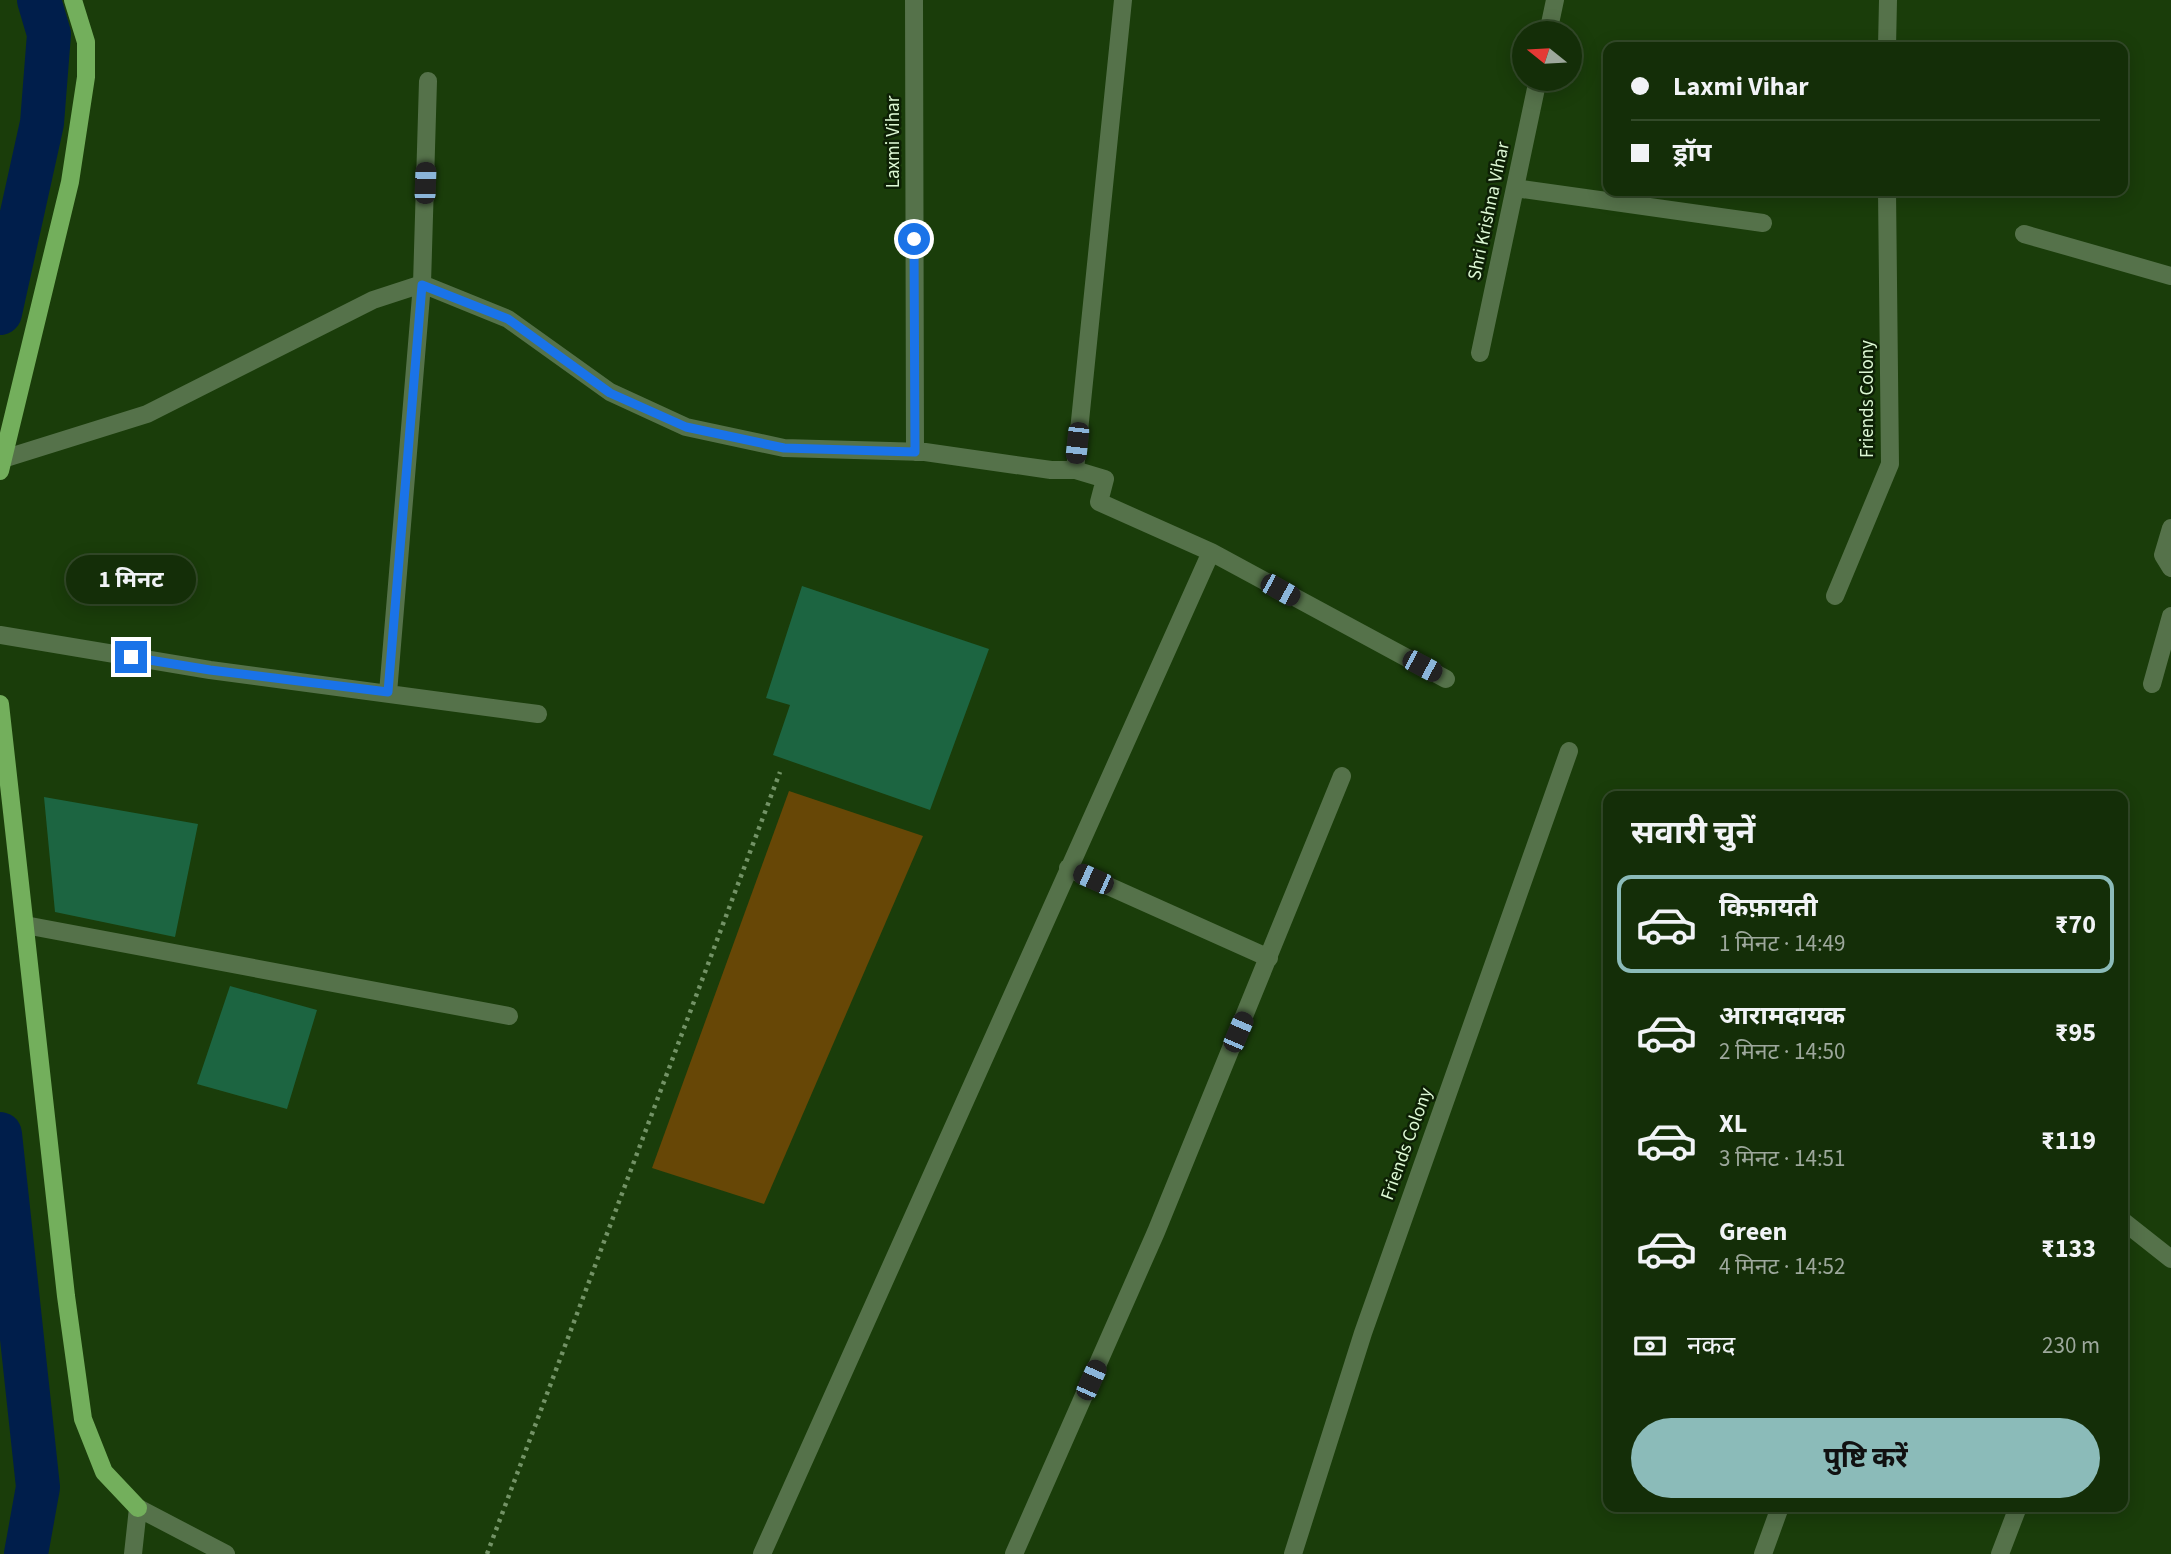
<!DOCTYPE html>
<html lang="hi">
<meta charset="utf-8">
<style>
body{margin:0;font-family:"Source Sans 3","Noto Sans Devanagari",sans-serif;background:#1d3612;color:#f1f3f6;height:100vh;display:flex;flex-direction:column;font-size:26px;white-space:nowrap}
*{box-sizing:border-box;margin:0}
p{font-size:23px;color:#9da89c}
.icon{flex:none;width:38px;height:38px;fill:none;stroke:currentColor;stroke-width:2;stroke-linecap:round;stroke-linejoin:round}
.map{position:relative;flex:1;overflow:hidden}
.details{position:absolute;left:1603px;top:791px;width:525px;height:721px;display:flex;flex-direction:column;background:#142e08;border-radius:14px;box-shadow:0 4px 18px #0003,0 0 0 2px #334a29}
.details>*{flex:none}
.banner{position:absolute;left:1603px;top:42px;width:525px;height:154px;border-radius:14px;box-shadow:0 4px 18px #0003,0 0 0 2px #334a29;display:grid;align-content:center;height:154px;padding:0 28px;background:#142e08}
.needle{width:46px;rotate:288deg}
.tools{position:absolute;left:1512px;top:21px;display:grid;gap:14px}
.tools a{display:grid;place-items:center;width:70px;height:70px;border-radius:50%;background:#142e08;box-shadow:0 4px 18px #0003,0 0 0 2px #334a29;font-size:35px}
.end{position:absolute;width:32px;height:32px;margin:-16px;border:9px solid #1a73e8;background:#fff;box-shadow:0 0 0 4px #fff}
.from{border-radius:50%}
.bubble{position:absolute;height:49px;border-radius:24px;background:#142e08;box-shadow:0 4px 18px #0003,0 0 0 2px #334a29;font-size:23px;font-weight:700;line-height:49px;text-align:center}
.car{position:absolute;width:21px;height:42px;margin:-21px -10px;border-radius:9px;box-shadow:0 0 5px 2px #0007;background:linear-gradient(#222 24%,#8ab4d8 0 40%,#222 0 76%,#8ab4d8 0 86%,#222 0)}
.banner b{display:flex;align-items:center;gap:24px;height:66px;font-size:26px}
.banner b+b{border-top:2px solid #334a29}
.banner i{width:18px;height:18px;background:#f1f3f6}
ul{padding:0;list-style:none}
li{display:flex;align-items:center;gap:21px;height:98px;margin:0 14px 10px;padding:0 14px;border:4px solid transparent;border-radius:14px}
li div{flex:1}
li b{display:block;font-size:26px}
li em{font-style:normal;font-weight:700}
li.current{border-color:#8bbbb9}
li>.icon{width:63px;height:63px;stroke-width:1.5}
h2{padding:0 28px;font-size:32px;line-height:84px}
.pay{display:flex;align-items:center;gap:18px;height:77px;padding:0 28px;font-size:26px}
.pay p{margin-inline-start:auto}
.action{display:flex;gap:14px;margin-top:auto;padding:14px 28px}
.action a{flex:1;height:80px;border-radius:42px;background:#8bbbb9;color:#111;font-size:28px;font-weight:700;line-height:80px;text-align:center}
.map>svg:first-child{display:block}
</style>
<div class="map">
<svg width="2171" height="1554" viewBox="0 0 2171 1554">
<rect width="100%" height="100%" fill="#1a3d0a"/>
<path fill="#674706" d="M789,791L923,836L764,1204L652,1168Z"/>
<g fill="none" stroke-linecap="round" stroke-linejoin="round">
<path stroke="#001e4b" stroke-width="44" d="M0,313L42,123L49,34L39,0
M0,1134L38,1487L26,1554"/>
</g>
<path fill="#1c6541" d="M802,586L989,649L930,810L773,755L790,705L766,698Z
M44,797L198,824L175,937L55,912Z
M230,986L317,1010L287,1109L197,1084Z"/>
<g fill="none" stroke-linecap="round" stroke-linejoin="round">
<path stroke="#739366" stroke-width="4.5" stroke-dasharray="3.5 5" stroke-linecap="butt" d="M487,1554L780,772"/>
<path stroke="#55724a" stroke-width="18" d="M914,0L915,452
M1548,33L1555,0
M1887,47L1888,0
M1515,188L1763,223
M2024,234L2171,276
M1480,353L1538,79
M3,459L147,414L373,300L422,284L508,319L610,392L686,427L784,448L925,452L1051,470H1075L1105,479L1099,502L1211,552L1446,679
M1075,470L1123,0
M2171,528L2163,555L2171,568
M1835,596L1890,464L1887,191
M0,635L210,670L538,714
M2152,684L2171,616
M388,693L422,284L428,81
M1068,868L1269,958
M25,925L509,1016
M2123,1221L2171,1259
M133,1554L138,1508L226,1554
M762,1554L1211,552
M1014,1554L1156,1232L1342,776
M1293,1554L1363,1333L1569,751
M1763,1554L1780,1507
M2000,1554L2018,1507"/>
<path stroke="#73af5c" stroke-width="18" d="M0,471L70,182L86,77V42L73,0
M0,704L66,1296L83,1419L104,1472L138,1508"/>
</g>
<g fill="none" stroke-linecap="round" stroke-linejoin="round">
<path stroke="#1a73e8" stroke-width="9" d="M131,657L210,670L388,692L422,285L508,319L610,393L686,427L784,448L915,452L914,239"/>
</g>
<g text-anchor="middle" dominant-baseline="central" stroke-width="5" stroke-linejoin="round" paint-order="stroke">
<g font-size="19" fill="#ddf8d4" stroke="#0d2005">
<text transform="translate(893 142) rotate(-90)">Laxmi Vihar</text>
<text transform="translate(1489 211) rotate(-78)">Shri Krishna Vihar</text>
<text transform="translate(1867 399) rotate(-90)">Friends Colony</text>
<text transform="translate(1407 1144) rotate(-70)">Friends Colony</text>
</g>
</g>
</svg>
<div class="tools">
<a><svg class="needle" viewBox="-14 -14 28 28"><path d="M0-13l5 13h-10z" fill="#e53935"/><path d="M0 13l5-13h-10z" fill="#9da89c"/></svg></a>
</div>
<i class="end from" style="left:914px;top:239px"></i>
<i class="end" style="left:131px;top:657px"></i>
<div class="bubble" style="left:66px;top:555px;width:130px">1 मिनट</div>
<i class="car" style="left:425px;top:183px;rotate:2deg"></i>
<i class="car" style="left:1077px;top:443px;rotate:186deg"></i>
<i class="car" style="left:1280px;top:590px;rotate:119deg"></i>
<i class="car" style="left:1422px;top:666px;rotate:118deg"></i>
<i class="car" style="left:1093px;top:879px;rotate:294deg"></i>
<i class="car" style="left:1238px;top:1032px;rotate:23deg"></i>
<i class="car" style="left:1091px;top:1380px;rotate:24deg"></i>
<div class="banner">
<b><i class="from"></i>Laxmi Vihar</b>
<b><i></i>ड्रॉप</b>
</div>
<section class="details">
<h2>सवारी चुनें</h2>
<ul>
<li class="current"><svg class="icon" aria-label="car" viewBox="0 0 24 24"><path d="M5 17H2v-5l4-1 3-4h7l3 4 3 1v5h-3M9 17h6M6 11h13"/><circle cx="7" cy="17" r="2"/><circle cx="17" cy="17" r="2"/></svg><div><b>किफ़ायती</b><p>1 मिनट · 14:49</p></div><em>₹70</em></li>
<li><svg class="icon" aria-label="car" viewBox="0 0 24 24"><path d="M5 17H2v-5l4-1 3-4h7l3 4 3 1v5h-3M9 17h6M6 11h13"/><circle cx="7" cy="17" r="2"/><circle cx="17" cy="17" r="2"/></svg><div><b>आरामदायक</b><p>2 मिनट · 14:50</p></div><em>₹95</em></li>
<li><svg class="icon" aria-label="car" viewBox="0 0 24 24"><path d="M5 17H2v-5l4-1 3-4h7l3 4 3 1v5h-3M9 17h6M6 11h13"/><circle cx="7" cy="17" r="2"/><circle cx="17" cy="17" r="2"/></svg><div><b>XL</b><p>3 मिनट · 14:51</p></div><em>₹119</em></li>
<li><svg class="icon" aria-label="car" viewBox="0 0 24 24"><path d="M5 17H2v-5l4-1 3-4h7l3 4 3 1v5h-3M9 17h6M6 11h13"/><circle cx="7" cy="17" r="2"/><circle cx="17" cy="17" r="2"/></svg><div><b>Green</b><p>4 मिनट · 14:52</p></div><em>₹133</em></li>
</ul>
<div class="pay"><svg class="icon" aria-label="cash" viewBox="0 0 24 24"><path d="M3 7h18v10H3z"/><circle cx="12" cy="12" r="2"/></svg>नकद<p>230 m</p></div>
<div class="action"><a>पुष्टि करें</a></div>
</section>
</div>
